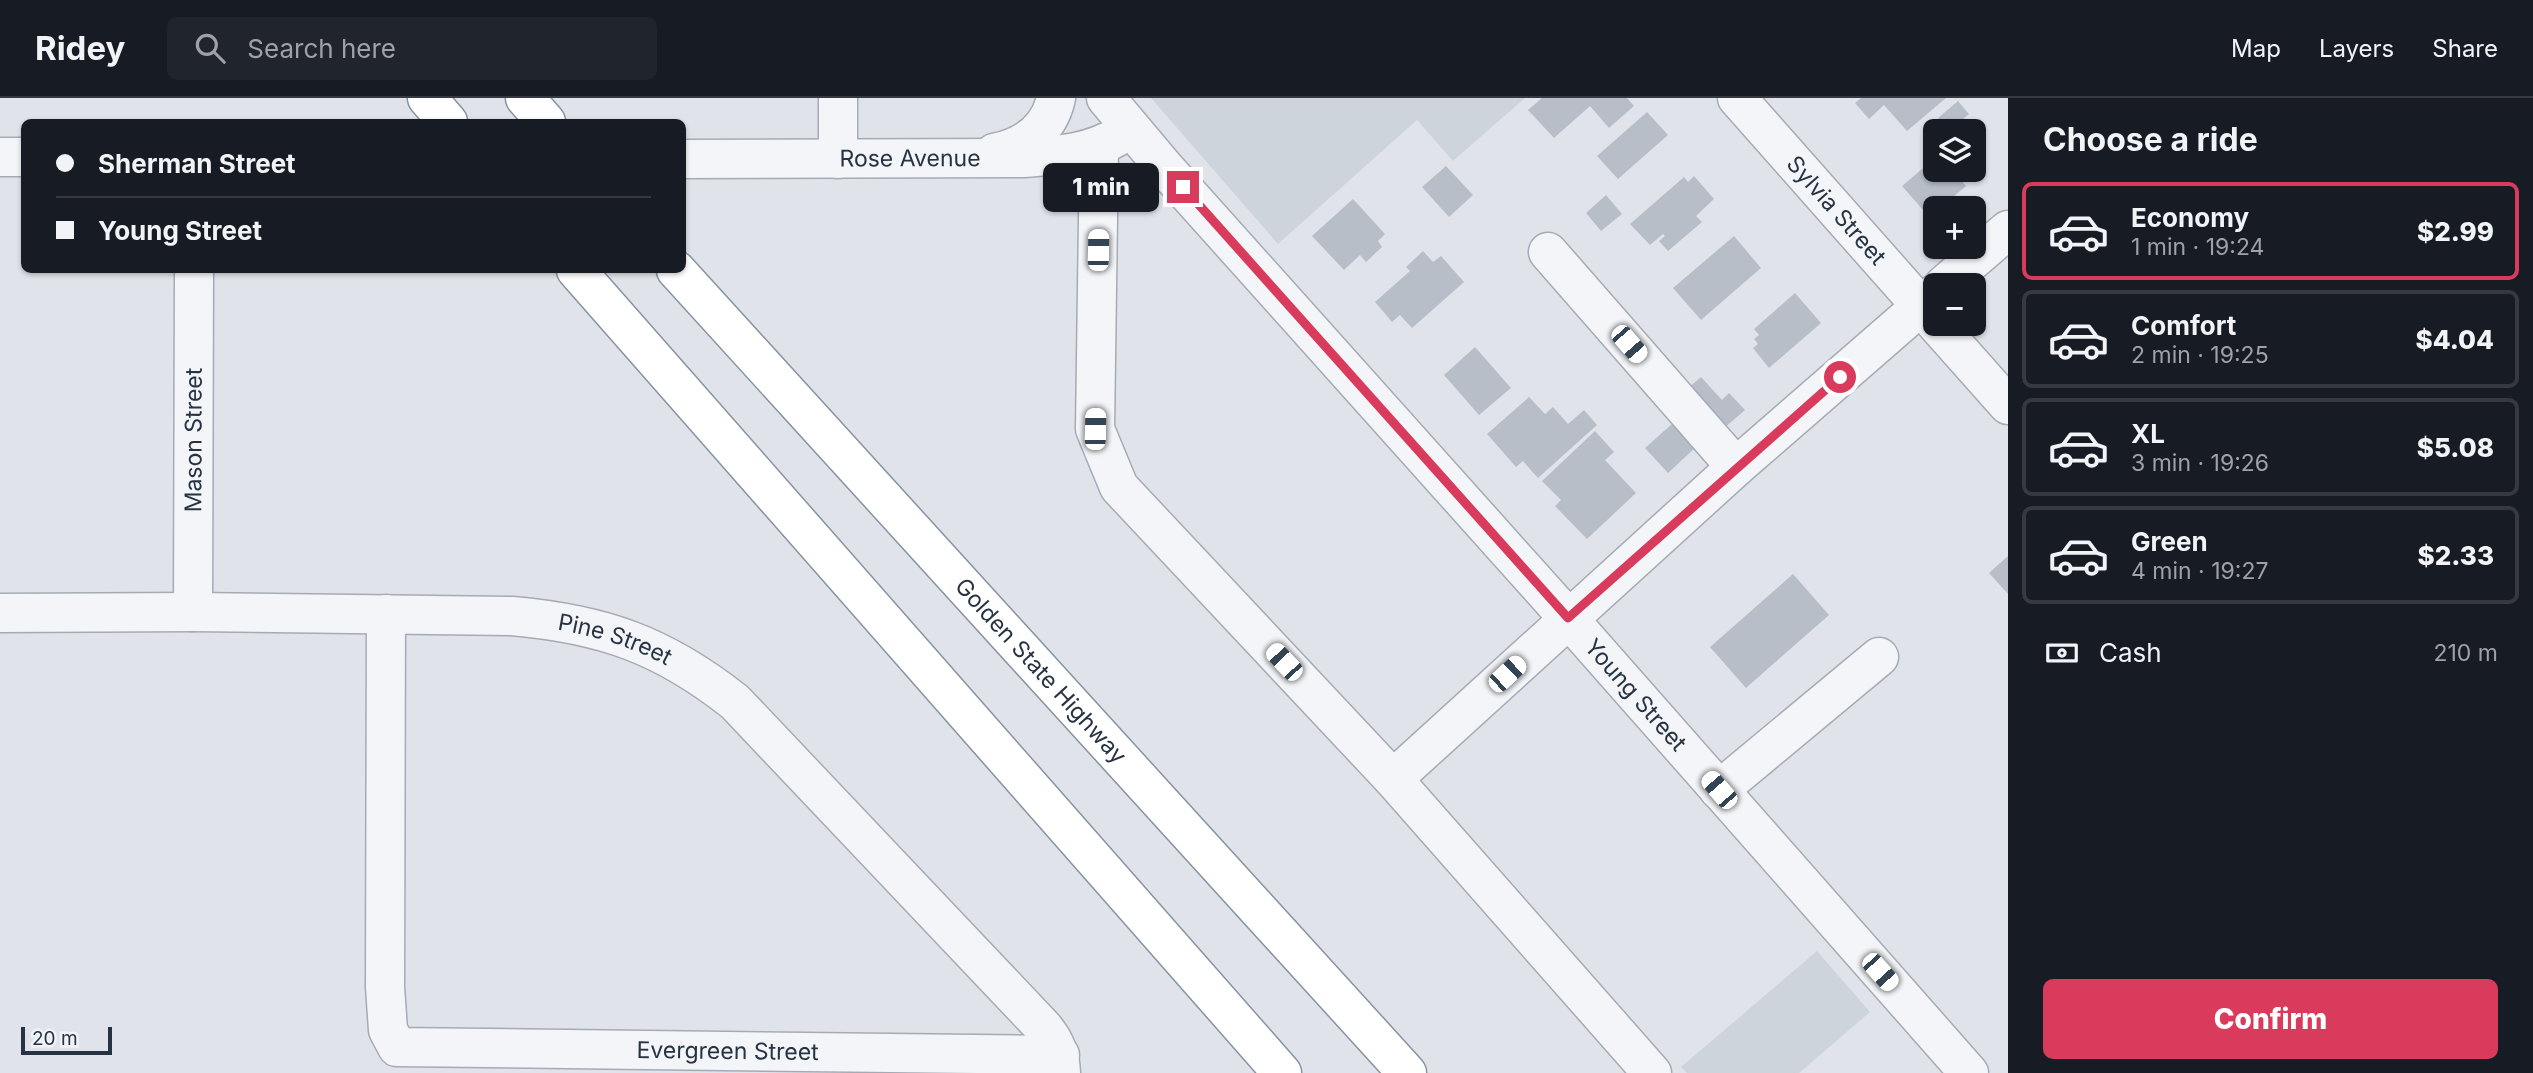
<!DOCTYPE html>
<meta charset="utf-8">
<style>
body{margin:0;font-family:Inter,sans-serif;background:#20242c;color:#f1f3f6;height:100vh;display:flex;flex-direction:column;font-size:26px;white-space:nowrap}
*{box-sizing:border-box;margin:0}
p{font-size:23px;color:#9ea1a6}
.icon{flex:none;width:38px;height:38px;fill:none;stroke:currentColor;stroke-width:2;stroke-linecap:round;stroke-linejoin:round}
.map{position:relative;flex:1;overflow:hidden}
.drawer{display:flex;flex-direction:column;background:#171b24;width:525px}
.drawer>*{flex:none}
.banner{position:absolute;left:21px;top:21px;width:665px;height:154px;border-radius:10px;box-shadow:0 2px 5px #0004;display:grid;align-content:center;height:154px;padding:0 35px;background:#171b24}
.buttons{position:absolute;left:1923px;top:21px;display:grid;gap:14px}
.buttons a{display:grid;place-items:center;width:63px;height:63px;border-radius:10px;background:#171b24;box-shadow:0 2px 5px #0004;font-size:35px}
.scale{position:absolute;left:21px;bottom:18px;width:91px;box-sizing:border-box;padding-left:7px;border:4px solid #273343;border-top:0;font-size:19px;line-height:24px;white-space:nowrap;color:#273343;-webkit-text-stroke:5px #f0f3f7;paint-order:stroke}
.end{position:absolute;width:32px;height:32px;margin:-16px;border:9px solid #d93b5d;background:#fff;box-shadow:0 0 0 4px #fff}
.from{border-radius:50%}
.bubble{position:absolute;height:49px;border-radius:10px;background:#171b24;box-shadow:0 2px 5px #0004;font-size:23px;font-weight:800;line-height:49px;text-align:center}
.car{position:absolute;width:21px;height:42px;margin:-21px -10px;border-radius:9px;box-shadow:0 0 5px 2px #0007;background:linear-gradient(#fff 24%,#345 0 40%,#fff 0 76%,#345 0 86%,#fff 0)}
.banner b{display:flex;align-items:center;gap:24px;height:66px;font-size:26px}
.banner b+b{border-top:2px solid #363941}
.banner i{width:18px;height:18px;background:#f1f3f6}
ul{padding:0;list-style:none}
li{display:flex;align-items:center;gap:21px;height:98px;margin:0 14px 10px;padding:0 21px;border:4px solid #363941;border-radius:10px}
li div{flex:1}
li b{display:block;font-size:26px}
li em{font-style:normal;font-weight:800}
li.current{border-color:#d93b5d}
li>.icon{width:63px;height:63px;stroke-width:1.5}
h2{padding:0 35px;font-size:32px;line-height:84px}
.pay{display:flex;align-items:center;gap:18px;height:77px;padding:0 35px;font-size:26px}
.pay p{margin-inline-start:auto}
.button{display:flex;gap:14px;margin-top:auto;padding:14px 35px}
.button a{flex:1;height:80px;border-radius:10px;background:#d93b5d;color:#fff;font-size:28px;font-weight:800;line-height:80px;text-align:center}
header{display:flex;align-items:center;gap:42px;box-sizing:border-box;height:98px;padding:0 35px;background:#171b24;border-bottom:2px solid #363941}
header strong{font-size:33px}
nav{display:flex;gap:38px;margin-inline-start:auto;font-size:24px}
.search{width:490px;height:63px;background:#20242c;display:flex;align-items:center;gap:18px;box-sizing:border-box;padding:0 24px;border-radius:10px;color:#9ea1a6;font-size:26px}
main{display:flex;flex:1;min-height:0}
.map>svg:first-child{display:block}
</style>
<header>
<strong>Ridey</strong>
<div class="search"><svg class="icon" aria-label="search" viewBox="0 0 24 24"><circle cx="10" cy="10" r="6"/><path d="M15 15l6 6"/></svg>Search here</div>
<nav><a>Map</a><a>Layers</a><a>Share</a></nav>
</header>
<main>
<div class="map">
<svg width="2008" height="975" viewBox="0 0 2008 975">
<rect width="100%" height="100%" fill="#e0e4ea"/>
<path fill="#ced4dc" d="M1151,0H1525L1453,63L1417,22L1278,146Z
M1817,853L1870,914L1799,975H1687L1681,969Z"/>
<path fill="#b7bec8" d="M1542,0H1627L1634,8L1609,30L1590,8L1554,40L1528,12Z
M1861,0H1946L1907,33L1884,7L1869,21L1855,5Z
M1958,3L1969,16L1949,33L1938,20Z
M1647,14L1668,37L1618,81L1597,58Z
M1936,59V72H1959L1955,76L1966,88L1940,110H1936V115L1930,120L1902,88Z
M1446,68L1473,97L1449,119L1422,89Z
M1694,78L1714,101L1696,118L1702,124L1668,153L1659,143L1665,138L1663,136L1650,147L1630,126L1684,79L1688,84Z
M1606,97L1622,116L1601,133L1586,115Z
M1353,101L1385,136L1378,143L1382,149L1366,164L1360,157L1344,172L1312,138Z
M1734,138L1761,170L1701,222L1673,190Z
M1423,153L1433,164L1441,158L1464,184L1412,230L1400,217L1392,224L1375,204L1410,173L1406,169Z
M1795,195L1821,225L1769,270L1753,250L1758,246L1754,241L1759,237L1754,231Z
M1475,249L1511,290L1479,317L1444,277Z
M1701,279L1722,302L1729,295L1745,312L1723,331L1687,291Z
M1529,299L1545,316L1553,309L1568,326L1584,312L1597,327L1538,380L1523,363L1516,369L1487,336Z
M1673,325L1695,350L1668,375L1645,350Z
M1595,333L1614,354L1605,362L1636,395L1587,441L1555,408L1561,402L1542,383Z
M2008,458V496L1989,475Z
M1793,476L1829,517L1746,590L1710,549Z"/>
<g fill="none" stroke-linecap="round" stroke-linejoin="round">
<g stroke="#a5abb5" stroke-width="41">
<g id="minor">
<path d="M838,0V61"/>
<path id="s1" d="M1106,0L1164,69L1568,520L1969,975"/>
<path id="s2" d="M1737,0L1936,225"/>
<path d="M1099,50L1095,331L1119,389L1393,681L1652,975"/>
<path d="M994,55C1025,49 1049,32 1056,0"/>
<path d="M0,59H24"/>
<path id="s3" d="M682,61L1024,60C1061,57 1087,56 1121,37"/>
<path d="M1548,154L1736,369"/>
<path d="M1944,187L2008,132"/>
<path d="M1936,226L2008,307"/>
<path id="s4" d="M193,514L194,172"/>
<path id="s5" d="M0,515L193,514L512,518C603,526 663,547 735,604L1044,930C1056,945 1060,956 1061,975"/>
<path id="s6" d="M386,516L385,889L388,932L397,949L1060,957"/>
<path d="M1393,681L1736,369L1936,195"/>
<path d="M1719,692L1879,559"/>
</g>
</g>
<g stroke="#8693a2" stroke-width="41">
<g id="highway">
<path d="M427,0L448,24"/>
<path d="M525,0L546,24"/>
<path d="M576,172L1282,975"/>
<path id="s7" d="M676,172L1407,975"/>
</g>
</g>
<use href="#minor" stroke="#f3f5f8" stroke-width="38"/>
<use href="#highway" stroke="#fff" stroke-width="38"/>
</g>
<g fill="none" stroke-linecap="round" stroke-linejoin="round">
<path stroke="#d93b5d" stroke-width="9" d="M1183,89L1568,520L1840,279"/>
</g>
<g text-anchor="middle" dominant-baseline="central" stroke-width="6" stroke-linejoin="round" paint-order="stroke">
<g font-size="23" fill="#273343" stroke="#f0f3f7">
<text stroke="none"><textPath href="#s3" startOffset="228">Rose Avenue</textPath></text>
<text stroke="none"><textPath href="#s2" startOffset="150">Sylvia Street</textPath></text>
<text stroke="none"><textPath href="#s4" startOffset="172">Mason Street</textPath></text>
<text stroke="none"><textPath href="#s5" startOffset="618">Pine Street</textPath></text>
<text stroke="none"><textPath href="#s7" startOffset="542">Golden State Highway</textPath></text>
<text stroke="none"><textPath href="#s1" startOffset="798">Young Street</textPath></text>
<text stroke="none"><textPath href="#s6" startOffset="766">Evergreen Street</textPath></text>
</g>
</g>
</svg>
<div class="buttons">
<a><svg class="icon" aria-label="layers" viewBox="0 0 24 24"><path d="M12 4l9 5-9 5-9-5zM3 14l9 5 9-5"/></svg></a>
<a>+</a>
<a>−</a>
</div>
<div class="scale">20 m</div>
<i class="end from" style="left:1840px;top:279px"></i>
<i class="end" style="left:1183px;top:89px"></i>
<div class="bubble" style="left:1043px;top:65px;width:116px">1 min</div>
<i class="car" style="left:1098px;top:152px;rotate:1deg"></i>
<i class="car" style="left:1629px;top:246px;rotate:139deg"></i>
<i class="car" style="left:1095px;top:331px;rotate:1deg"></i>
<i class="car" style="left:1284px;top:564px;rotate:317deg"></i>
<i class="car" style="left:1507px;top:576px;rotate:47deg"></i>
<i class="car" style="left:1719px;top:692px;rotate:319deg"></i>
<i class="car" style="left:1880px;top:874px;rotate:138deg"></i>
<div class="banner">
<b><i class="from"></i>Sherman Street</b>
<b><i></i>Young Street</b>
</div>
</div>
<section class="drawer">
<h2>Choose a ride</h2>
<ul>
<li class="current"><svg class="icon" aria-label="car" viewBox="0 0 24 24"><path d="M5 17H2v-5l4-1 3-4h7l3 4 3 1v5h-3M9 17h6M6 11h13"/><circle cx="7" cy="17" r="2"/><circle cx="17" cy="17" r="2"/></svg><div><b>Economy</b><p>1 min · 19:24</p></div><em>$2.99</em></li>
<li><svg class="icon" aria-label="car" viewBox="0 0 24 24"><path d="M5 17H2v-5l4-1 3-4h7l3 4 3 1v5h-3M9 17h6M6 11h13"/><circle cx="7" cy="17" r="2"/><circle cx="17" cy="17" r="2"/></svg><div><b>Comfort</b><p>2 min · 19:25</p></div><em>$4.04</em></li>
<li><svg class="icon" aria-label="car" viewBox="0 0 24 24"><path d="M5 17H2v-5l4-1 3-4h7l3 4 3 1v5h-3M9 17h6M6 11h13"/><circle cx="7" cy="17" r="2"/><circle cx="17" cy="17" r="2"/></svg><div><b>XL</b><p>3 min · 19:26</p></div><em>$5.08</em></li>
<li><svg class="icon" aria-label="car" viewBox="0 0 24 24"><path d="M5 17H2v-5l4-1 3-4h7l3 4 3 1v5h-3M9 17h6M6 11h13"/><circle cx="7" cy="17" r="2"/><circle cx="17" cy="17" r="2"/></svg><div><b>Green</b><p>4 min · 19:27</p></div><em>$2.33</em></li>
</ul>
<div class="pay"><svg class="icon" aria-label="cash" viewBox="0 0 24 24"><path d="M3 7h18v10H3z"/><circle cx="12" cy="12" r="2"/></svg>Cash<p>210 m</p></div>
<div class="button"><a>Confirm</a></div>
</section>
</main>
